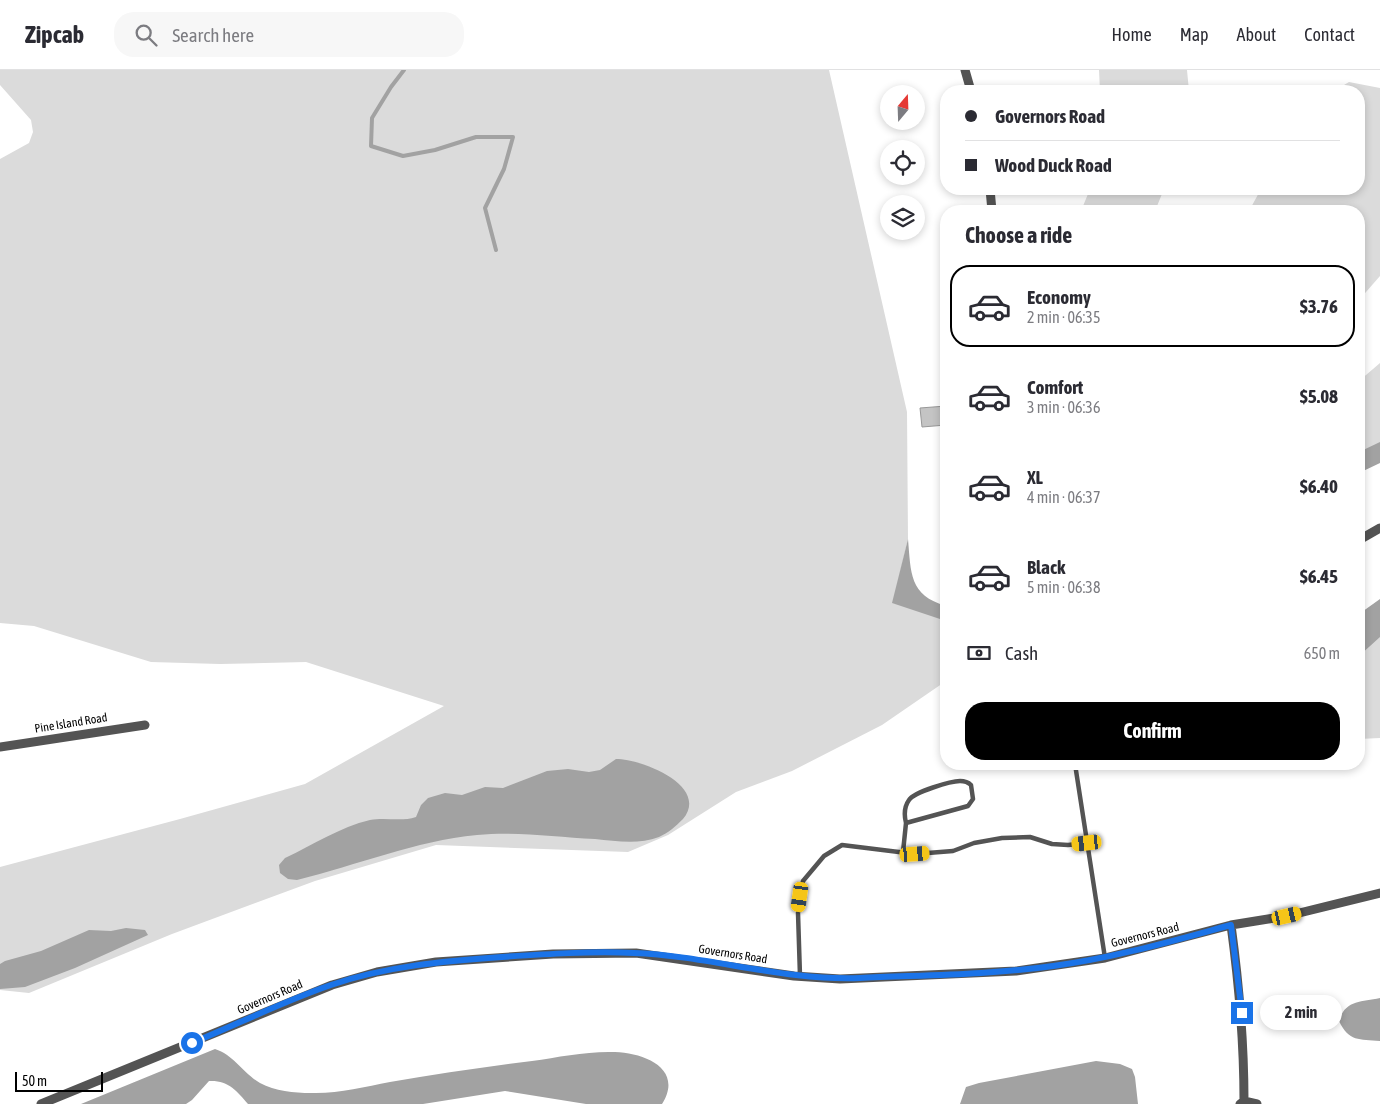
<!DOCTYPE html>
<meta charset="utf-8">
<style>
body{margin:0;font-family:"Asap Condensed",sans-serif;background:#f7f7f7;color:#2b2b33;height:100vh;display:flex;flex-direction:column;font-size:19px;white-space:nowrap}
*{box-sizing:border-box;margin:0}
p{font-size:16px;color:#7c7c81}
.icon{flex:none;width:28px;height:28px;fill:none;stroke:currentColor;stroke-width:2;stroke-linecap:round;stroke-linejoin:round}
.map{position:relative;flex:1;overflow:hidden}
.sheet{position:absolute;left:940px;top:135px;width:425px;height:565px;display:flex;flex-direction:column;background:#fff;border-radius:20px;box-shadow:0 2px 8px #0003}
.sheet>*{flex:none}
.guide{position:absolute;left:940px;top:15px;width:425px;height:110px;border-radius:20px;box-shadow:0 2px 8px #0003;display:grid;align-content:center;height:110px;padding:0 25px;background:#fff}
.needle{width:32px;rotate:19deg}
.buttons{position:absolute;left:880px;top:15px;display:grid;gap:10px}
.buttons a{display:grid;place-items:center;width:45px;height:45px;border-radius:50%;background:#fff;box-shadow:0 2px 8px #0003;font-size:25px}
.scale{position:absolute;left:15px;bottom:12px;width:88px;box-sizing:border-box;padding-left:5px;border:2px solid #000;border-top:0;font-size:14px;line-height:18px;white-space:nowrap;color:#000;-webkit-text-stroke:4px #fff;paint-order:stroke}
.end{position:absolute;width:22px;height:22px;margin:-11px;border:6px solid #1a73e8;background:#fff;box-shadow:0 0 0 2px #fff}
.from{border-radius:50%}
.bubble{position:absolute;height:35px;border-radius:18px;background:#fff;box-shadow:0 2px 8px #0003;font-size:16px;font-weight:700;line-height:35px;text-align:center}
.car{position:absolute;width:15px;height:30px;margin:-15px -8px;border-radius:6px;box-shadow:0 0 4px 1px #0007;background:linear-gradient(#f5c518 24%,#345 0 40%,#f5c518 0 76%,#345 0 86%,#f5c518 0)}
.guide b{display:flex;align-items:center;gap:18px;height:48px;font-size:19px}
.guide b+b{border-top:1px solid #e1e1e2}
.guide i{width:12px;height:12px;background:#2b2b33}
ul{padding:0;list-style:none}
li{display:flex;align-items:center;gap:15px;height:82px;margin:0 10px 8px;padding:0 15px;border:2px solid transparent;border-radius:20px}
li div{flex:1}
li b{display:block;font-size:19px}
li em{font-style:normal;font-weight:700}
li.active{border-color:#000}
li>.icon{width:45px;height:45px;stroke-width:1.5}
h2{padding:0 25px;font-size:22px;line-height:60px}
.pay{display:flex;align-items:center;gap:12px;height:55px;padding:0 25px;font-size:19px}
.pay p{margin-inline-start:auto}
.action{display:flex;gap:10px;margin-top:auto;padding:10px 25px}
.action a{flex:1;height:58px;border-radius:20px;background:#000;color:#fff;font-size:20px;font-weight:700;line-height:58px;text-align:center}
header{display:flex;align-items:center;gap:30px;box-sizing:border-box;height:70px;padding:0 25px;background:#fff;border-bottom:1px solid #e1e1e2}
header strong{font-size:24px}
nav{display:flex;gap:28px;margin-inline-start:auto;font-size:18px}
.search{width:350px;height:45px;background:#f7f7f7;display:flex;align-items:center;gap:12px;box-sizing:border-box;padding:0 18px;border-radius:20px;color:#7c7c81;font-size:19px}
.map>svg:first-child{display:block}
</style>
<header>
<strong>Zipcab</strong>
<div class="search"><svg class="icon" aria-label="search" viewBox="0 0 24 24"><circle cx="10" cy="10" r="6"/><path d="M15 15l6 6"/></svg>Search here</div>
<nav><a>Home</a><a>Map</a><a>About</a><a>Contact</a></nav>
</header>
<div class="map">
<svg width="1380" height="1034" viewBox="0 0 1380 1034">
<rect width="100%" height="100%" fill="#fff"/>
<path fill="#dbdbdb" d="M0,0H829L907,342L908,469L893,533L946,541V611L882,655L792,701L736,722L668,765L628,782L436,775L315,811L172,864L29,923L0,920V797L180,749L305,714L444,636L306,592L220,594L151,592L34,556L0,553V89L29,73L33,62L31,50L0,15Z
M1099,0H1187L1189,21H1100Z
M1349,12L1380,18V206L1359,230V141H1249L1261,119H1359V21H1334Z
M1090,119H1164L1155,141H1081Z
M1380,293V386L1359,397V311Z
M1380,548V668L1359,669V562Z"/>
<path fill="#a2a2a2" d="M1380,372V393L1359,403V382Z
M908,469C911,503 909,525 946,536V551L892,533Z
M1380,529V567L1359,586V544Z
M616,689C642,689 710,716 683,749C676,756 668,763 659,767C638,775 616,771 595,769C556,767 516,761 477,765C415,771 358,795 297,810L288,809L280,803L279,795L285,788C313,775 340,757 370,750C386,747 401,752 416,747L421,735L428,728L445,723L462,725L485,717L503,718L547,701L568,699L589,702L600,700Z
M126,858L145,860L148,865L75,898L25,917L0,919V894L5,891L41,881L89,860L111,861Z
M1380,928V971C1359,969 1349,972 1339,951C1345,930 1361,932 1380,928Z
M215,979C234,985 243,1003 260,1013C275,1021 294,1023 311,1023C337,1024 364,1017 390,1012C437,1004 484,997 532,991C559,987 587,981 615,982C645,983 684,999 662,1034H586L505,1021L423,1034H248C237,1021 228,1010 209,1011L192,1030L186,1034H81Z
M1096,991L1120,994L1132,999L1135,1007L1138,1034H960L966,1017L979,1013Z"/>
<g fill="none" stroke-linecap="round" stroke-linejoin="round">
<path stroke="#a2a2a2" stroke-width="4" d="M404,0L391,17L372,48L371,76L403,86L435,80L476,67H513L504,99L485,138L496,180"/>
</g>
<path fill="#c4c4c4" stroke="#989898" d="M946,336V355L922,357L920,338Z"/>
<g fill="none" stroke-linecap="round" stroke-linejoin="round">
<path stroke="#545454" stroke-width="4.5" d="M1075,694L1105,888
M903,782L906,753L968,736L973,729L971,715C968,712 965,711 960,711C951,711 914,722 909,730C904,737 904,745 906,753
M800,906L798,843L803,811L824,786L842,775L915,784L953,781L974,773L1002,768L1030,767L1052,774L1068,775L1087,773"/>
<path stroke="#545454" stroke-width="9" d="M965,0L971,21
M990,119L992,141
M1359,470L1380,458
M0,677L145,655
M1231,855C1239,914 1244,972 1244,1031L1240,1034
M1244,1031L1257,1034
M41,1034L332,915L377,902L436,892L553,884L636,883L794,906L840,909L1016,901L1105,888L1231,855L1287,846L1380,823"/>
</g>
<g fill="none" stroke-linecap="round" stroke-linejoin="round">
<path stroke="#1a73e8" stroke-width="6" d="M192,973C238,954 284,931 331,915C386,896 445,891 502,887C546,884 591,881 634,883C710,886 783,911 860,908C924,905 989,905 1053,896C1114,888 1172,871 1231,855L1242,943"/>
</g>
<g text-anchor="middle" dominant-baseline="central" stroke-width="5" stroke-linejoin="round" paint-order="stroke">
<g font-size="12" fill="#000" stroke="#fff">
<text transform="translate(71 653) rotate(-9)">Pine Island Road</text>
<text transform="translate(1145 865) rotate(-14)">Governors Road</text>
<text transform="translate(733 884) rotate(9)">Governors Road</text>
<text transform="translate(270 927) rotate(-23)">Governors Road</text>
</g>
</g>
</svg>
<div class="buttons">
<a><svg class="needle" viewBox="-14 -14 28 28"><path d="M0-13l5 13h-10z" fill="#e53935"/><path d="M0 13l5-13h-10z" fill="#7c7c81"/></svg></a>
<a><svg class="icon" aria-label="locate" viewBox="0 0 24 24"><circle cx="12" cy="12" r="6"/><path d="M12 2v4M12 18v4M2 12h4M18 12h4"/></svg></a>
<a><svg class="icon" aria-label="layers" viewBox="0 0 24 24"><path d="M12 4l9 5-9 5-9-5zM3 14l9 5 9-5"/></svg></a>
</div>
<div class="scale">50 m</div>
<i class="end from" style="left:192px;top:973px"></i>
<i class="end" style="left:1242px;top:943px"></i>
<div class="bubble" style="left:1260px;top:925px;width:82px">2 min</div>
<i class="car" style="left:1087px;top:773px;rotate:264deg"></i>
<i class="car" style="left:915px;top:784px;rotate:86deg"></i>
<i class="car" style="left:800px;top:827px;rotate:188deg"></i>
<i class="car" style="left:1287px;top:846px;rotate:77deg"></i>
<div class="guide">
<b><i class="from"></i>Governors Road</b>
<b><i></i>Wood Duck Road</b>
</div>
<section class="sheet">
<h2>Choose a ride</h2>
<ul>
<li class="active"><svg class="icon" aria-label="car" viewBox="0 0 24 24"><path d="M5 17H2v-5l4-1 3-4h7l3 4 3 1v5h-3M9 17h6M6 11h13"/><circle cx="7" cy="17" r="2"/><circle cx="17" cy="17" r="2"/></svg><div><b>Economy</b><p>2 min · 06:35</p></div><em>$3.76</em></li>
<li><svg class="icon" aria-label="car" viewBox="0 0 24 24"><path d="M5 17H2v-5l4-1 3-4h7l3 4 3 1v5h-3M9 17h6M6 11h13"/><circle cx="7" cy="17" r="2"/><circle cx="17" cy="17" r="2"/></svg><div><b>Comfort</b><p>3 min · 06:36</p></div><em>$5.08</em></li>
<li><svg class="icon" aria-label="car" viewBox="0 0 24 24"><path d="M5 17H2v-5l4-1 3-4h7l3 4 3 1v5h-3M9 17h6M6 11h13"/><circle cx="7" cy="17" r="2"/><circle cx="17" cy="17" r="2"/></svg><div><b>XL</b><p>4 min · 06:37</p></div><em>$6.40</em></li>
<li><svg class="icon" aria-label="car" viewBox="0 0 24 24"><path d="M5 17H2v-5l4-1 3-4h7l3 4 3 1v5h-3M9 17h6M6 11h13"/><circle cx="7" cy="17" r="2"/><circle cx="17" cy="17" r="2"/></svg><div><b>Black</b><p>5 min · 06:38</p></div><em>$6.45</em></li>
</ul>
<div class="pay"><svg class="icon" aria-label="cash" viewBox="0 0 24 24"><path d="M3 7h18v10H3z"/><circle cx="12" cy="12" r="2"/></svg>Cash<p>650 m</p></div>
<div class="action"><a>Confirm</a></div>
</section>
</div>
